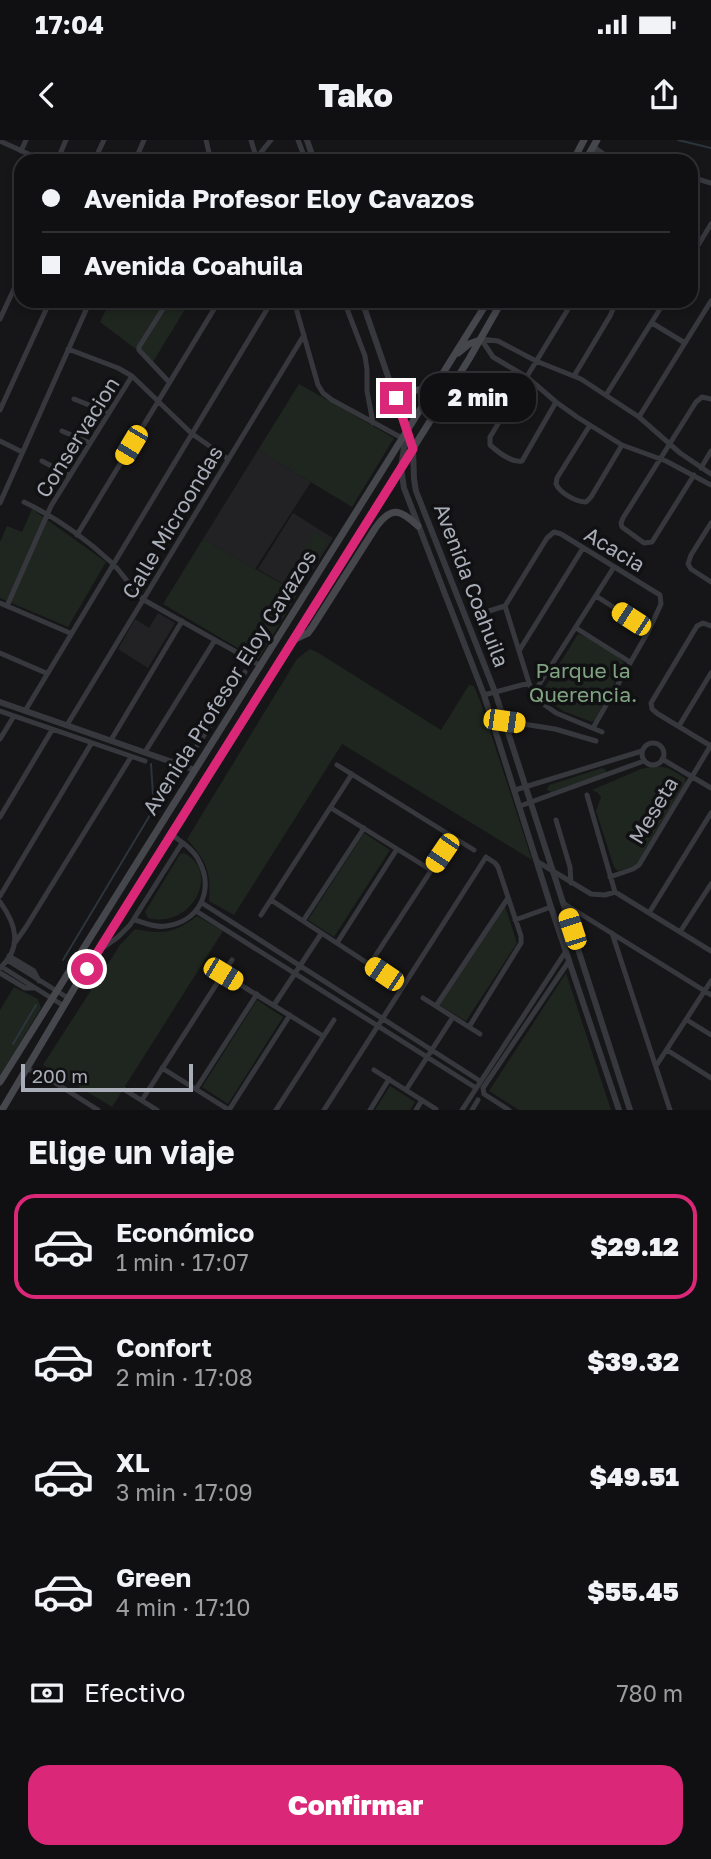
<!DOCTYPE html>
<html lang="es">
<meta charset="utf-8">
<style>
body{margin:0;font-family:"Golos Text",sans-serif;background:#19191b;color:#f1f3f6;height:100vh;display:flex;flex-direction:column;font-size:26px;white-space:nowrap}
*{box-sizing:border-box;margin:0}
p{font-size:23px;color:#9c9d9f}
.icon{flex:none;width:38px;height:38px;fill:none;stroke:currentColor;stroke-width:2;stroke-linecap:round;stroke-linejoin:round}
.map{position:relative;height:970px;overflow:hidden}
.drawer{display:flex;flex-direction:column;background:#101012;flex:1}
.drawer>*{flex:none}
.banner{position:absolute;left:14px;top:14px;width:684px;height:154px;border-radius:21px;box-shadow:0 4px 10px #0003,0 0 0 2px #303032;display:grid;align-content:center;height:154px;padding:0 28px;background:#101012}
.scale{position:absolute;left:21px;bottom:18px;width:172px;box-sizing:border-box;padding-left:7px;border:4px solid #a8adb8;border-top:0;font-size:19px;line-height:24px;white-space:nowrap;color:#a8adb8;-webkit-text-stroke:5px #111113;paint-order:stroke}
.end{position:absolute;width:32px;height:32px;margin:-16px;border:9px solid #db2777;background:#fff;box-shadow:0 0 0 4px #fff}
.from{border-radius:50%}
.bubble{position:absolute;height:49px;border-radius:21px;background:#101012;box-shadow:0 4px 10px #0003,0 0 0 2px #303032;font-size:23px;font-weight:800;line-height:49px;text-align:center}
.car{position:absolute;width:21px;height:42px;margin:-21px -10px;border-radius:9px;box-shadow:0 0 5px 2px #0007;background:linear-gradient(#f5c518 24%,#345 0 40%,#f5c518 0 76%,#345 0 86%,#f5c518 0)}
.banner b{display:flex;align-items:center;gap:24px;height:66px;font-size:26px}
.banner b+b{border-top:2px solid #303032}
.banner i{width:18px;height:18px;background:#f1f3f6}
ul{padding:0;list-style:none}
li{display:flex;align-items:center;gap:21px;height:105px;margin:0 14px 10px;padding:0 14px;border:4px solid transparent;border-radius:21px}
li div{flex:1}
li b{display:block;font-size:26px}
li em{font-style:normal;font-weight:800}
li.selected{border-color:#db2777}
li>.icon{width:63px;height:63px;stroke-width:1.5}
h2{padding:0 28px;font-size:32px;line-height:84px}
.pay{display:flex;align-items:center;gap:18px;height:77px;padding:0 28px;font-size:26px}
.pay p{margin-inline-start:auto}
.button{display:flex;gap:14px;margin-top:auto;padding:14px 28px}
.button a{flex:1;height:80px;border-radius:21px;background:#db2777;color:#fff;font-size:28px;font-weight:800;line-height:80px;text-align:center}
.status{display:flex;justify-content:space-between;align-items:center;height:49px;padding:0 35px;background:#101012;direction:ltr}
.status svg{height:19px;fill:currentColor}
header{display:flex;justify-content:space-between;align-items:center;height:91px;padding:0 28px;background:#101012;font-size:32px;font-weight:800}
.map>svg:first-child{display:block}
</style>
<div class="status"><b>17:04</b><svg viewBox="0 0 49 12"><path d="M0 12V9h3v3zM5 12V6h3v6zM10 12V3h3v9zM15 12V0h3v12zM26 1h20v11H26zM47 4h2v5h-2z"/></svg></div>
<header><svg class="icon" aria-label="back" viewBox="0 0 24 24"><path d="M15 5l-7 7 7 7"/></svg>Tako<svg class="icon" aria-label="share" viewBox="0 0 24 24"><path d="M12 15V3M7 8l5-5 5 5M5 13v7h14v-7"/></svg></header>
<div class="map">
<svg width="711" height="970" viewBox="0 0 711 970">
<rect width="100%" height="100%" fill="#161618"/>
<path fill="#222225" d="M258,310L311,342L255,429L203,399Z
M293,373L333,398L298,453L258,429Z
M158,473L175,483L148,528L118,509L135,479L149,488Z"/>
<path fill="#1e261f" d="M110,161H190L153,222L100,182Z
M299,244L394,298L352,367L258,310Z
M32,369L106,422L68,487L0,458V402L7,386L22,392Z
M314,392L328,401L316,421L302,413Z
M203,399L298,453L258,520L163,464Z
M578,494C593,498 613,512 625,523L595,580L592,582L563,571L541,555L542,552Z
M310,509L317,512L441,590L469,545L474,546L482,566L532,720L342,604L234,775L209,761C211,731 207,722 187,699L297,519Z
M650,627H663L670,629L685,638L686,643L637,724L631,727L618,731L614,727L596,671L601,657L598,653L592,650L641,629Z
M602,628L606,630V633L551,652L547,650L549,645Z
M364,693L390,710L334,797L308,780Z
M184,713C222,732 191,790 148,778L145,772L180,714Z
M505,766L517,803L466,881L439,865Z
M197,776L223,791L112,967L43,925L120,805L135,789C163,795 175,793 197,776Z
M566,833L611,970H519L489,951Z
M14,847L38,859L41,868L0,936V870Z
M257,860L283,877L228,964L202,947Z
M390,946L415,962L410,970H375Z"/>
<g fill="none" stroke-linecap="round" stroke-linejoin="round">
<path stroke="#2c353c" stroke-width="2" d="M678,0L711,8
M63,820L153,670V655L151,624
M13,904L36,865"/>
<path stroke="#37383d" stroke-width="5" d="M206,0L211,21
M251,0L256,17
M298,0L306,21
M0,1L44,21
M594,7L605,15L632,21
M591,10L603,21
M21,11L26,0
M57,21L66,0
M94,21L104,0
M135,21L144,0
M254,21L271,0
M691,37L711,43
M691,117L711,84
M168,161L139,207V210L169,242
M294,161L318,245L323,253L332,260L402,298
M344,161L365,216L367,230V251L373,283
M0,179L21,134
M652,183L685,203
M68,209L118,228L132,236L191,293L228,319
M574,236L610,176L614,167L611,161
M606,255L665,161
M74,259L109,273
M556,262L522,321C511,323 498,312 490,305V297L573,161
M0,270L50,161
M639,277L711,161
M590,285L557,338L556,344C560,353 576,362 586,362L591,357L622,305
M62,291L90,303
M0,301L22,312
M42,321L70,336
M701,328L711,311
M711,334L680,313L639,277L581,239L536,221L498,201L481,199L493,217L527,237L556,262L577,277L622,305L666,321L711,345
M694,335L652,402L644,403L622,387L621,383L623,378L696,262L702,257L711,259
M24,362C55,377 85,398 111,422C123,433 131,449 144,460L261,526
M0,363L90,161
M711,383L691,415L688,424L691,429L711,442
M77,395L219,161
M596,456L649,490
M0,463L70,493
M7,466L51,366L132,236
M505,466L547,398L554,392L561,394L660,455L661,464L649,490L593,588
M505,466L529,543L535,558L556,573L602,592
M489,471L505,466
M576,488L630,522
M519,511L583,408
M0,513L46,533
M533,554L614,427
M484,555L529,543
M0,571L145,621
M25,571L272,161
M504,581L555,589L596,601
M67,585L304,195
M679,586L711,533
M0,599L14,576
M111,600L182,481
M642 614a11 11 0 1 1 22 0a11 11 0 1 1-22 0Z
M711,606L658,574L652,569L651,563L697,486L703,483L711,486
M145,612L215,500
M662,619L711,648
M337,625L474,710
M184,626L245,532
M515,650L642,611
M587,655L615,752L711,811
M520,666L644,621
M331,668L431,730
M0,677L52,590
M556,680L570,727L571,743
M538,722L591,754L605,755L615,752
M610,737L633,729L639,725L711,605
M0,756L91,604
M271,760L384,834
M0,762C16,784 23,807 0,828
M202,763L480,941
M563,763L711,855
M196,771L476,948
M649,773L711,673
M261,775L352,634
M135,780C145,783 155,788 166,786C199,782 215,750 199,721C194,710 182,702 172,695
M515,780L551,767
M303,781L364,688
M680,792L711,744
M612,793L670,970
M337,803L397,709
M14,804L26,787L131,617
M100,810L118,797L130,785L182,703
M9,816L34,831L39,841
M7,820L68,858
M370,824L453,697
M2,827L64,866
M0,833L25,848H35
M223,834L323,896
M423,858L480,894
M274,865L321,794
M436,866L508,758
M687,880L711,895
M667,910L711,938
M656,926L711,841
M162,928L229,970
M27,929L43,935L98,970
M374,930L436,969
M196,949L257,854
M125,950L157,970
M406,950L453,877
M142,960L232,820
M229,970L290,875
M276,970L334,880
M324,970L486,717L495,723L498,727L521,796V803L469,887
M370,970L389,939
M416,970L422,960
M462,970L566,811
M472,970L478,960
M509,970L484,954L483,948L569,821"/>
<path stroke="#37383d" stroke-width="6" d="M307,0L314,21
M362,161L413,309L414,339L416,351L495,552L630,970
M406,293L401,328L404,348L484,555L551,767L619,970
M0,562L195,630"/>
<path stroke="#45474d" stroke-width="7" d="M573,21L584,0
M585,21L597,0
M458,213L469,204L480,200
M391,244C406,251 416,252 432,248
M295,499L308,493L313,486L376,387C392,365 401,370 418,386
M0,942L488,161
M2,970L75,847L469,219L502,161"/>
</g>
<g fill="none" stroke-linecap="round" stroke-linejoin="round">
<path stroke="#db2777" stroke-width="9" d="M87,829L413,309L396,258"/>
</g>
<g text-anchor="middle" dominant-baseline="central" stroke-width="7" stroke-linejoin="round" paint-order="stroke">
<g font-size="21" fill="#a8adb8" stroke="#111113">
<text transform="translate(77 297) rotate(-58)">Conservacion</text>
<text transform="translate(172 382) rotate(-59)">Calle Microondas</text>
<text transform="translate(615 409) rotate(31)">Acacia</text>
<text transform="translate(472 445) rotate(69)">Avenida Coahuila</text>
<text transform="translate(229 542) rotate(-58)">Avenida Profesor Eloy Cavazos</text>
<text transform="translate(653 670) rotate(-59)">Meseta</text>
</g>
<g font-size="21" fill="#7fa381" stroke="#111113">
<text x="583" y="530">Parque la<tspan x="583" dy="24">Querencia.</tspan></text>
</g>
</g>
</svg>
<div class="scale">200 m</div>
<i class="end from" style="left:87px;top:829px"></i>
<i class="end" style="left:396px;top:258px"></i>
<div class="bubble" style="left:420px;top:233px;width:116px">2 min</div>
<i class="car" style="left:131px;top:305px;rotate:211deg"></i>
<i class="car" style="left:631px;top:479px;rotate:303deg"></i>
<i class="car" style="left:504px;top:581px;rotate:98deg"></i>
<i class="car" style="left:442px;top:713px;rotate:214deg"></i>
<i class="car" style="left:572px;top:789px;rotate:342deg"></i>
<i class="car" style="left:223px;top:834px;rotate:121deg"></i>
<i class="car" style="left:384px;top:834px;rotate:304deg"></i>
<div class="banner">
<b><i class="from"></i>Avenida Profesor Eloy Cavazos</b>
<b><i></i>Avenida Coahuila</b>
</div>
</div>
<section class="drawer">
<h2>Elige un viaje</h2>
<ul>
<li class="selected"><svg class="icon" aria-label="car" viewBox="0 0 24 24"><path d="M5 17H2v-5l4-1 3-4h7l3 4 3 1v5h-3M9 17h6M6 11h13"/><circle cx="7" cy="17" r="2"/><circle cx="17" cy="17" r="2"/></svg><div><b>Económico</b><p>1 min · 17:07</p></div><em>$29.12</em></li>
<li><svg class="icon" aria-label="car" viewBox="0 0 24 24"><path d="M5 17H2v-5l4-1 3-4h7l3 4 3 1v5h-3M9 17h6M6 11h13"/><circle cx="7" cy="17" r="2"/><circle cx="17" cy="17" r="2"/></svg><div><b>Confort</b><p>2 min · 17:08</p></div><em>$39.32</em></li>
<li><svg class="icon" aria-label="car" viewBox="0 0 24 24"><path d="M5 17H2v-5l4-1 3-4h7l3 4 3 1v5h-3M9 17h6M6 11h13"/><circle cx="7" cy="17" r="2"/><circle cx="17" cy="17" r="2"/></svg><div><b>XL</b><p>3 min · 17:09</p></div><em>$49.51</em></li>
<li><svg class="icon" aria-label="car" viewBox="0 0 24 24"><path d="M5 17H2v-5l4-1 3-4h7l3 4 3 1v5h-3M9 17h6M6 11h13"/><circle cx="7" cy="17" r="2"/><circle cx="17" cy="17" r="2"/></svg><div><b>Green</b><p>4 min · 17:10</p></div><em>$55.45</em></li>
</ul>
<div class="pay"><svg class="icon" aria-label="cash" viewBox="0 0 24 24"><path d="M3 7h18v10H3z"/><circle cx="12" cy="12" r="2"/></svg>Efectivo<p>780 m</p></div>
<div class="button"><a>Confirmar</a></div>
</section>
